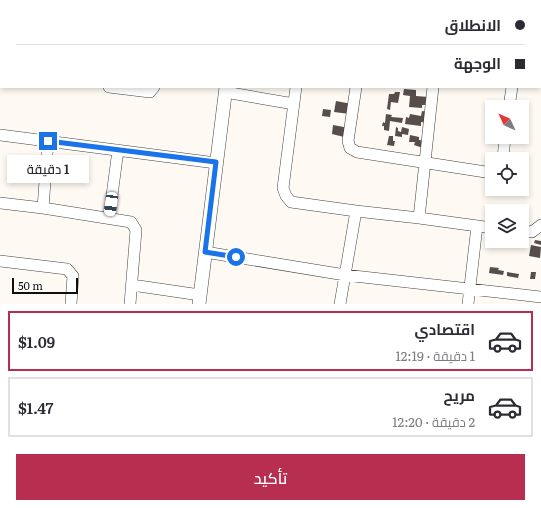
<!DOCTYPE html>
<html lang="ar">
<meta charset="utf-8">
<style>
body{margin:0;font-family:Literata,Cairo,serif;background:#f7f7f7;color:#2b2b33;direction:rtl;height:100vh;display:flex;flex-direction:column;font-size:15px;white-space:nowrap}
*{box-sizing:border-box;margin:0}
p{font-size:13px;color:#7c7c81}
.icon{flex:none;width:22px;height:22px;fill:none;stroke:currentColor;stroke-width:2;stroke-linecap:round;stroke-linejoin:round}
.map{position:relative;height:304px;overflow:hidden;direction:ltr}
.panel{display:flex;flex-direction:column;background:#fff;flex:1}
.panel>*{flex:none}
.banner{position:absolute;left:0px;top:0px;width:541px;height:88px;box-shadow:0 2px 6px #0003;direction:rtl;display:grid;align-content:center;height:88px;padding:0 16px;background:#fff}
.needle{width:26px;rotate:314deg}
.buttons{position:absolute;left:485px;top:100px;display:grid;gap:8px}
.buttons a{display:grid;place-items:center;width:44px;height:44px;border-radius:0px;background:#fff;box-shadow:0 2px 6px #0003;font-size:20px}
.scale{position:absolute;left:12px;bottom:10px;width:66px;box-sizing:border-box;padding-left:4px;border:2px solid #0f0f0f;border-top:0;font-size:11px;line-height:14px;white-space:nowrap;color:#0f0f0f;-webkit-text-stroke:3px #fff;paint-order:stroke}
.end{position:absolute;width:18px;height:18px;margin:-9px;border:5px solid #1a73e8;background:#fff;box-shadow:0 0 0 2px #fff}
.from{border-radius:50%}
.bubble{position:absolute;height:28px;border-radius:0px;background:#fff;box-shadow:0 2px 6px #0003;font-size:13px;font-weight:600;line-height:28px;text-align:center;direction:rtl}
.car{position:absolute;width:12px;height:24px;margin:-12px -6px;border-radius:5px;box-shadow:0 0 3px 1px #0007;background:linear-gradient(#fff 24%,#345 0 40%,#fff 0 76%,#345 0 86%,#fff 0)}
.banner b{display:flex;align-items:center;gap:14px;height:38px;font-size:15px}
.banner b+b{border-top:1px solid #e1e1e2}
.banner i{width:10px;height:10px;background:#2b2b33}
ul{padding:7px 0 0;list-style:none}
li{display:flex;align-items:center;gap:12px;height:60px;margin:0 8px 6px;padding:0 8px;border:2px solid #e1e1e2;border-radius:0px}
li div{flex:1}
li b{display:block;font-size:15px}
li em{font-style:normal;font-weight:600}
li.current{border-color:#b82e50}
li>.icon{width:36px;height:36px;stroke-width:1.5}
.button{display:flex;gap:8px;margin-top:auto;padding:8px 16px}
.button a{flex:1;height:46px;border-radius:0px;background:#b82e50;color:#fff;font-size:16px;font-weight:600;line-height:46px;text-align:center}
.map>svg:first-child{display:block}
</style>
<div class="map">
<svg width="541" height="304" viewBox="0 0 541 304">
<rect width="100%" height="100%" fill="#fef9f2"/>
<path fill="#574e4c" d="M404,89L416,90V96L429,97L428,105H422V108L409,107L410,96L403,95Z
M395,92H400L398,103L391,102L390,110L387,109L389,94H394Z
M336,101L352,104L350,114L334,112Z
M323,109L331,110L330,117L322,116Z
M422,111L429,112L427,123L421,122V126L405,124L406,117L409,118L410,114L421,116Z
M386,114L392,115L391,117L403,118L402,123L390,121L389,131L384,130V126H382L383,122L385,123Z
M333,125L349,128L348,138L332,134Z
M396,127L398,128V131L401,132L402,127L409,129L408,135L402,134V137L395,136Z
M410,135L419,137V140L424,141L423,148L414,145L415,142H409Z
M389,136H393V141H395L394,146L387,145Z
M535,240L541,241V245L534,243Z
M531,245L541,247L540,258L529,256Z
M490,267L499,268L498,270L504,271L503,275L489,273Z
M507,272L519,274L518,278L507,276Z
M531,272H536L535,279H530Z"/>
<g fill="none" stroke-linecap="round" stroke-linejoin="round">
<g stroke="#424242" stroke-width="12">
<path id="minor" d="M109,1V0
M168,1V0
M307,1L308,0
M368,1V0
M443,1V0
M521,1V0
M0,16H1
M540,46H541
M0,73H1
M109,87L150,92L154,87
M296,87L283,188L286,196L291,202L356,211L419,218L492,228
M356,87L348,141L350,148L357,152L492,173
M225,92L294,104
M509,107L512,87
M0,135L216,163
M503,159L505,137
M0,203L43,208L131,222L136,230L130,304
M43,208L48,141
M109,218L118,150
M419,218L433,87
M522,231L532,232L541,225
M205,252L345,275L541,297
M0,261L67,269L73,276L71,304
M132,285L200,295
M340,304L356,211
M468,304L477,226"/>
</g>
<g stroke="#424242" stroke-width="14">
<path id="tertiary" d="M236,1V0
M199,304L226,87"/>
</g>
<use href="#minor" stroke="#fff" stroke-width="11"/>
<use href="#tertiary" stroke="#fff" stroke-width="13"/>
</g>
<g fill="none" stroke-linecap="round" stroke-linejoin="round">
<path stroke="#1a73e8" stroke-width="5" d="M48,141L216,162L205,252L236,257"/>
</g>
</svg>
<div class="buttons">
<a><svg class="needle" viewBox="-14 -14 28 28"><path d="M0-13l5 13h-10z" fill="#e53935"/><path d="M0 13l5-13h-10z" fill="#7c7c81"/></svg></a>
<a><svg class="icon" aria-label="locate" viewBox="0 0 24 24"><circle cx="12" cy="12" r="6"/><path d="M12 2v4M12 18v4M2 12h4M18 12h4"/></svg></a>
<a><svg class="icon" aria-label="layers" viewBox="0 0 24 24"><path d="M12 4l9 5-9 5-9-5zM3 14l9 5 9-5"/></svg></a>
</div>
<div class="scale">50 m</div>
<i class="end from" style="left:236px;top:257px"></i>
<i class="end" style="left:48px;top:141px"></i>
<div class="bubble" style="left:7px;top:155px;width:82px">1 دقيقة</div>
<i class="car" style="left:111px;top:204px;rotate:188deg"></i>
<div class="banner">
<b><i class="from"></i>الانطلاق</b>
<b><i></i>الوجهة</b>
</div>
</div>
<section class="panel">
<ul>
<li class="current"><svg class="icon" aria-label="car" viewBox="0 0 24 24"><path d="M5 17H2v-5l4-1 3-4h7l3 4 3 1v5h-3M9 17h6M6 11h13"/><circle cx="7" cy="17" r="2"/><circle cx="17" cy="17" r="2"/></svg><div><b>اقتصادي</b><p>1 دقيقة · 12:19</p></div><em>$1.09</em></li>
<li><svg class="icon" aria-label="car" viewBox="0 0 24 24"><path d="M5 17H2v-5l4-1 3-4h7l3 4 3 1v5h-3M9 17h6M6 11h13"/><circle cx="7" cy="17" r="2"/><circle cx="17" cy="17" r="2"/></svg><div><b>مريح</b><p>2 دقيقة · 12:20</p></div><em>$1.47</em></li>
</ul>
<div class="button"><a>تأكيد</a></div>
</section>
